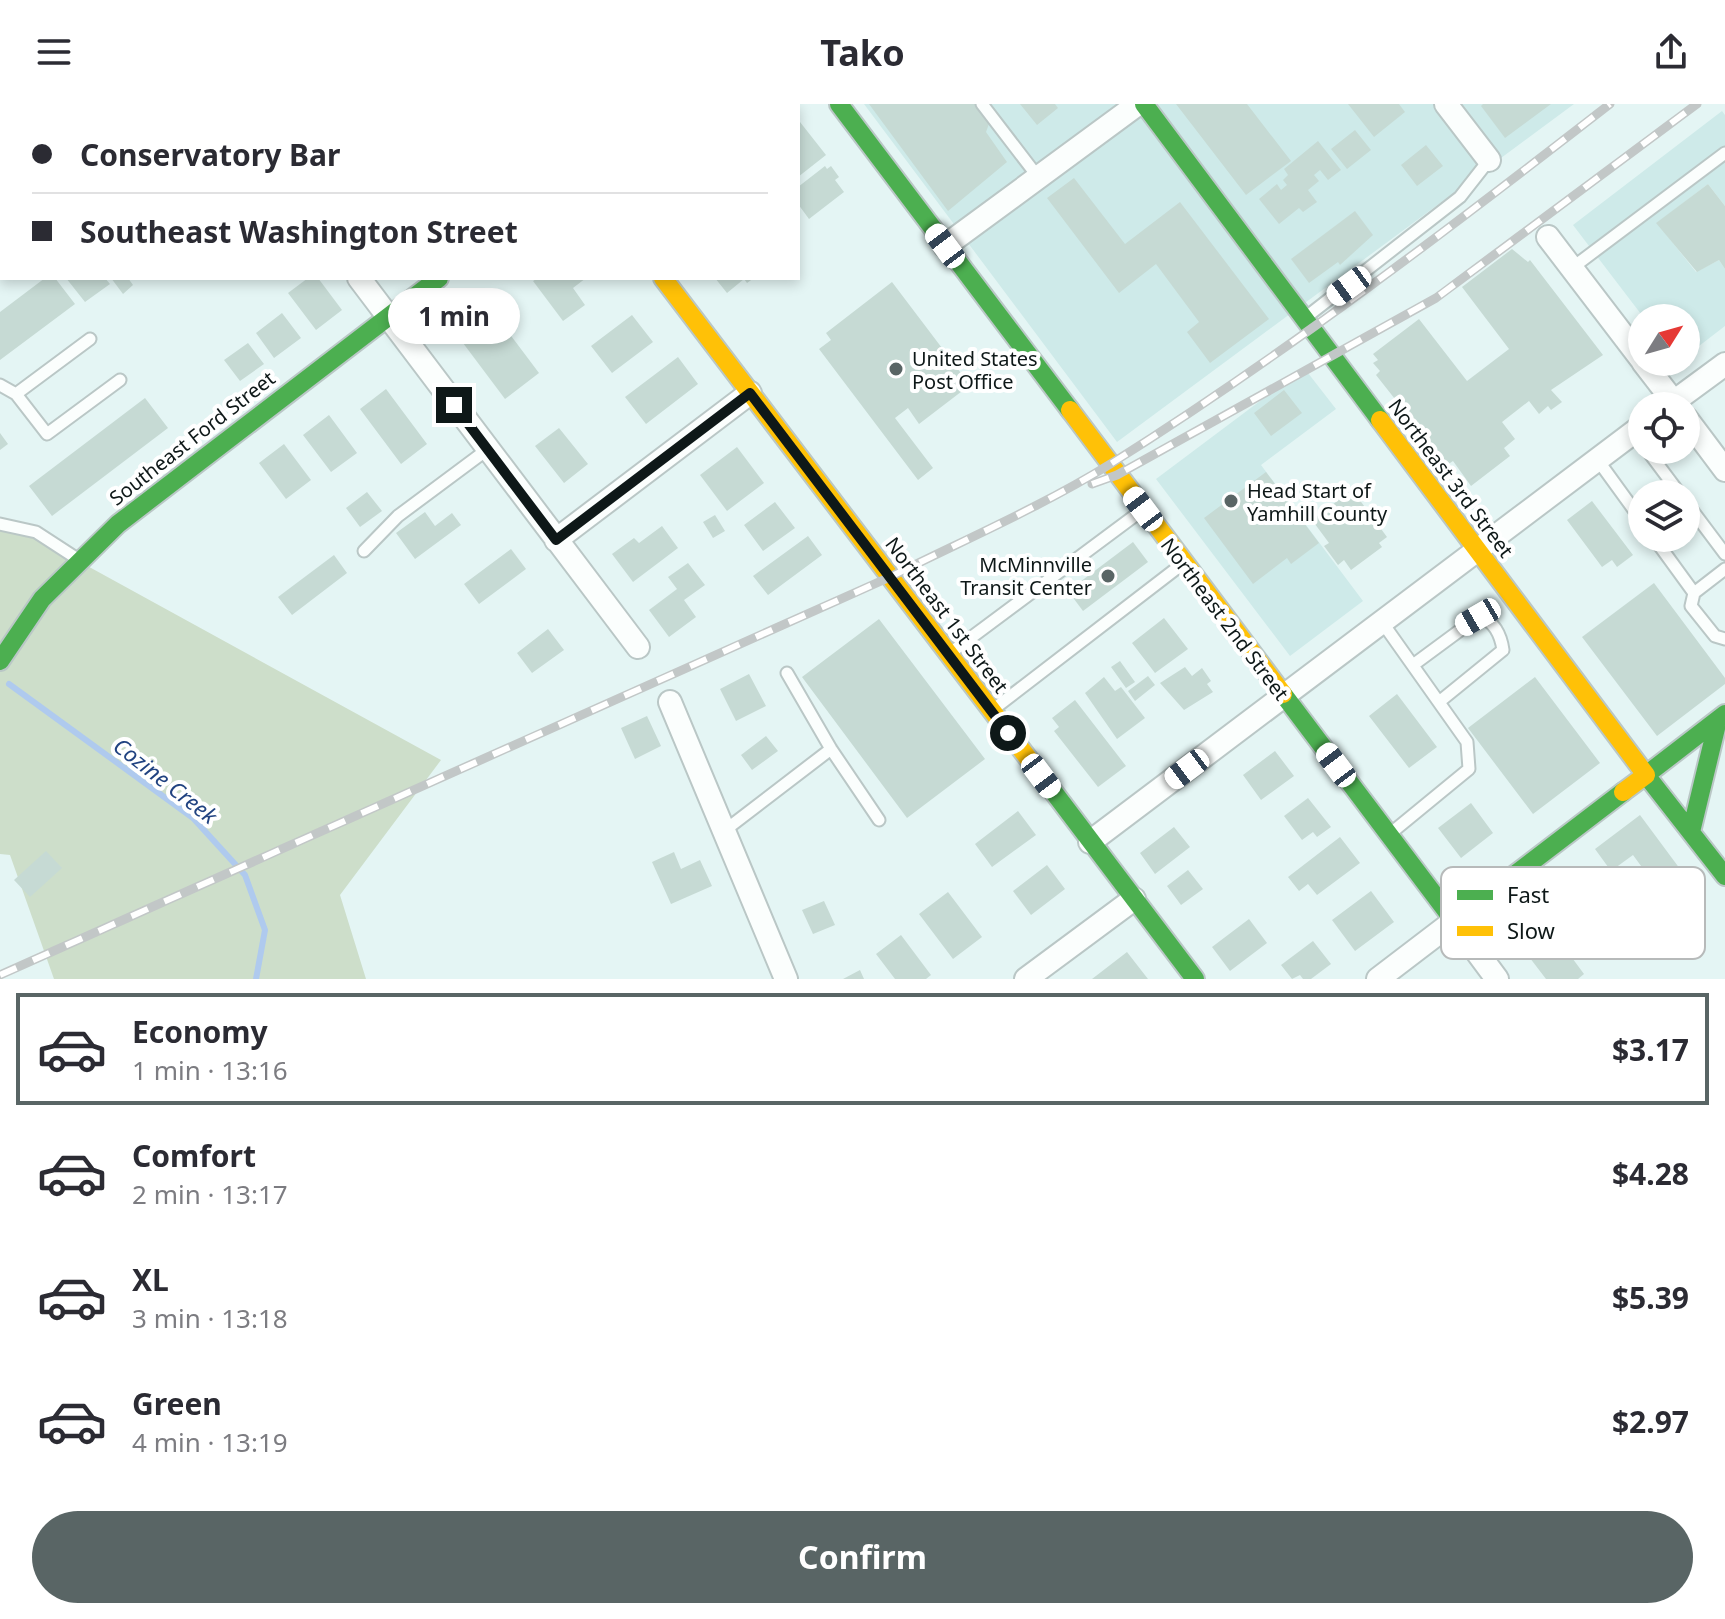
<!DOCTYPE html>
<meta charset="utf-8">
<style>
body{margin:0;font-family:"Noto Sans",sans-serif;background:#f7f7f7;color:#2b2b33;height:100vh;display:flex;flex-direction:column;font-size:30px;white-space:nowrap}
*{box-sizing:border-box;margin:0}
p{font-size:26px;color:#7c7c81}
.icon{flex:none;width:44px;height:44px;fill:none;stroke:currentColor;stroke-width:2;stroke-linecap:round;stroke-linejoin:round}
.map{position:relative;height:875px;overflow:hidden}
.drawer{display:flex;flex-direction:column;background:#fff;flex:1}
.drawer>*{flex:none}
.hud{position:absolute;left:0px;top:0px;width:800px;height:176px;box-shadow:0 4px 12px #0003;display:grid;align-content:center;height:176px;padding:0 32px;background:#fff}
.needle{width:52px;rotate:53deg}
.fabs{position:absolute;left:1628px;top:200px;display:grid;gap:16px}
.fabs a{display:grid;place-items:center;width:72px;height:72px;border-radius:50%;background:#fff;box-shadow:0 4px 12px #0003;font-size:40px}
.end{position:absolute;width:36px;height:36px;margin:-18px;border:10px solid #0e1818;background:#fff;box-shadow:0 0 0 4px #fff}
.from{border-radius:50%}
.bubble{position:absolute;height:56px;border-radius:28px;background:#fff;box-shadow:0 4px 12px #0003;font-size:26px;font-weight:700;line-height:56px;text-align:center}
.car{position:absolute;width:24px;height:48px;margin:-24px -12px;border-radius:10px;box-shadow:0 0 6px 2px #0007;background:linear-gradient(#fff 24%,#345 0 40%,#fff 0 76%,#345 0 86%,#fff 0)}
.hud b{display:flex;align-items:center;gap:28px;height:76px;font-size:30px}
.hud b+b{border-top:2px solid #e1e1e2}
.hud i{width:20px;height:20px;background:#2b2b33}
ul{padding:14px 0 0;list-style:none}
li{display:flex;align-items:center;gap:24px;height:112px;margin:0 16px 12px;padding:0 16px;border:4px solid transparent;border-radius:0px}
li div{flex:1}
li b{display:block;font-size:30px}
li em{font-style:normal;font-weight:700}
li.current{border-color:#596565}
li>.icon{width:72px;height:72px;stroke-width:1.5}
.button{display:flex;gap:16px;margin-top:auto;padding:16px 32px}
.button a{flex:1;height:92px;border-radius:48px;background:#596565;color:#fff;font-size:32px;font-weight:700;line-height:92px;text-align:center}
header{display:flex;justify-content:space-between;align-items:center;height:104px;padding:0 32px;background:#fff;font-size:36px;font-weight:700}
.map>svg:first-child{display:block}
</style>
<header><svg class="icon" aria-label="menu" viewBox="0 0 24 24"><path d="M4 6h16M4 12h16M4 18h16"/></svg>Tako<svg class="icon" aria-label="share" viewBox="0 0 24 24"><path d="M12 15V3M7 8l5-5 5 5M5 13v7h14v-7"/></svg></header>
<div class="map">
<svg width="1725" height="875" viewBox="0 0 1725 875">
<rect width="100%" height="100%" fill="#e4f5f4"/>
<path fill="#ceeae9" d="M864,0H1574L1117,338Z
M1722,7L1725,11V102L1708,80L1657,119L1696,168L1719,156L1725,165V222L1686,252V214H1644L1573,121Z
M1308,269L1336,305L1261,361L1363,497L1290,552L1156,375L1264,294Z"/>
<path fill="#cddeca" d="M0,414L441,656L340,791L366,875H54L10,751L0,750Z"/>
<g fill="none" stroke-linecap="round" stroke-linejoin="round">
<path stroke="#afcaee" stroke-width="6" d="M9,580L193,714L245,771L265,826L256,875"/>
</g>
<path fill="#c6dad4" d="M869,0H977L990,17L986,28L1007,58L948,107Z
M1020,0H1055L1058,4L1037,21Z
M1176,0H1247L1291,57L1246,91Z
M1348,0H1399L1405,8L1374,33Z
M1483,0H1551L1505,34L1481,2Z
M800,18L826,51L798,73V19Z
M1355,26L1371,46L1347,65L1331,45Z
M1318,37L1341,66L1328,76L1320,66L1314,71L1319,77L1308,86L1317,98L1303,108L1299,104L1279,120L1259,95L1277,80L1281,86L1287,81L1283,76L1288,71L1284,65Z
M1426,41L1443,62L1417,82L1401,61Z
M825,62L827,65L831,62L839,73L835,76L844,88L809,115L798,100V83Z
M1074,74L1125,140L1180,98L1269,215L1210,259L1187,228L1199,218L1156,160L1119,189L1047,94Z
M1708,80L1725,102V165L1719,156L1697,168L1656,119Z
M1355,107L1373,131L1340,161L1338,158L1309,179L1291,155Z
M1512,145L1528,158L1530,156L1603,251L1551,286L1562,298L1551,306L1548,302L1539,310L1529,297L1502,318L1515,335L1504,344L1510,352L1471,382L1453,357L1447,361L1376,271L1380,267L1373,259L1378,256L1373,250L1419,215L1467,277L1509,245L1462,183Z
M45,174H55L75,200L0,256V208Z
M66,174H105L110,180L85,198Z
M111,174H128L133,181L123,190Z
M308,174H318L342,206L316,226L288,189Z
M538,174H586L573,184L585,201L563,217L533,177Z
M715,174H754L747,179L744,175L727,189Z
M892,178L970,281L919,320L908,304L895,314L933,364L918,376L819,245L831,236L826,229Z
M479,189L539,269L505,295L445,215Z
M282,209L301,234L274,254L256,229Z
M632,211L653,238L612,269L591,242Z
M248,239L264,260L240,277L224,256Z
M678,253L698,280L646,320L625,293Z
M386,285L427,340L401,360L360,305Z
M1284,286L1302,309L1271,332L1254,309Z
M145,294L168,324L52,412L29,382Z
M329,311L357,349L331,368L303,331Z
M559,324L588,360L564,379L535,342Z
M0,329L8,340L0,346Z
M284,340L311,376L286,395L259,359Z
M737,343L764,379L727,407L700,371Z
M1266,368L1319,439L1291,460L1287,454L1253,480L1204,414Z
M367,388L382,407L360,423L346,404Z
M1356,391L1387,433L1379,439L1382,443L1351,466L1344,456L1338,461L1324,442L1329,439L1312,416L1344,392L1348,397Z
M1592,397L1633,451L1617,463L1612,456L1602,463L1567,416Z
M775,398L795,424L763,447L744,421Z
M425,408L435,422L452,409L461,421L415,455L396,429Z
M715,411L725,427L713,434L703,418Z
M662,422L678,444L633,478L612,450L634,434L639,439Z
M808,432L822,451L768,491L753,472Z
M1133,438L1148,458L1083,507L1068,487Z
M511,445L526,465L479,500L464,480Z
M334,451L347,469L292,511L278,493Z
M688,459L705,481L684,496L696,513L669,533L649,506L677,485L668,473Z
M1654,479L1725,574V580L1657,632L1582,533Z
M1164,514L1188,545L1155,569L1132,539Z
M879,515L985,655L907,714L802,573Z
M548,525L564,546L532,569L517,549Z
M1120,557L1135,578L1126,584L1111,563Z
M1185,563L1192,572L1202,564L1211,577L1207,580L1213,588L1184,606L1160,579Z
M749,570L766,602L736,617L720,585Z
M1148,572L1155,581L1135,597L1128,587Z
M1104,573L1115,587L1121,583L1145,614L1117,635L1085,589Z
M1535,573L1600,659L1533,710L1468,624Z
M1397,590L1437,643L1409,664L1369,612Z
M1075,596L1126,662L1098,683L1054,627L1059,623L1052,614Z
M647,612L661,642L635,655L621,624Z
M766,632L778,647L752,666L741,651Z
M1275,647L1294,672L1261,696L1243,671Z
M1308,694L1331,723L1317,733L1313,728L1302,736L1284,712Z
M1471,699L1493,729L1461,754L1438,724Z
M1018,707L1036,731L992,763L975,740Z
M1640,711L1706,800L1682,818L1633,751L1611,767L1595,745Z
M1174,723L1190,743L1155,770L1140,749Z
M1340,733L1360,759L1317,791L1308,780L1299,787L1288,773Z
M46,747L62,764L30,793L14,776Z
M674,748L681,765L700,756L712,782L671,800L652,758Z
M1047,761L1065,785L1031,811L1013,787Z
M1188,766L1203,785L1181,801L1167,782Z
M1371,787L1394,818L1355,847L1332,816Z
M948,788L982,833L953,855L919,810Z
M824,797L835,821L813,830L802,806Z
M1249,815L1267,839L1230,867L1212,843Z
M1547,820L1584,870L1578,875H1546L1520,841Z
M901,831L931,871L926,875H895L876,850Z
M1313,837L1331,860L1311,875H1303L1300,871L1292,875L1281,861Z
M1127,848L1148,875H1092Z
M860,866L864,875H843Z"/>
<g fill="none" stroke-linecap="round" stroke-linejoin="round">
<g stroke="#bac7c6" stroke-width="15">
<path id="lane" d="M982,0L1038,73
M1572,164L1725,49
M1305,214L1460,93L1489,56
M0,281L16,290L90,235
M16,290L47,330L120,276
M1647,346L1680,390
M1597,355L1642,417
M1686,398L1725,450
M0,420L36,428L76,454
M1654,434L1694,489
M364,447L398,412L488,345
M1725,465L1694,489L1691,502L1715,532L1725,535
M1382,518L1467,638L1469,665L1391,729
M949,550L1141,407
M1413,561L1478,513C1494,515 1501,532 1503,546L1439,598
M787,569L831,645L879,716
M995,604L1181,461
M724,727L831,645
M1529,761C1551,787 1556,800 1591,807L1623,781"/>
</g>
<g stroke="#bac7c6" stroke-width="26">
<path id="street" d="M228,0L229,2
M1446,0L1489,56
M203,2L205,0
M667,2L670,0
M0,91L2,93
M1548,133L1642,256
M945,142L1138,0
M0,156L2,155
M359,174L638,543
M1643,258L1677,302
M1668,302L1725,260
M1686,314L1725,366
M556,436L750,289
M670,598L786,875
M1090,738L1642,322
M1026,875L1134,795
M1378,875L1454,817L1497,875"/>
</g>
<g stroke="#bac7c6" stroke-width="22">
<path id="fast" d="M532,0L534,2
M839,0L1070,306
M1144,0L1380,316
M0,557L42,495L118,420L439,174
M1283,590L1454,817L1623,688
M1725,610L1646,671L1725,772
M1037,666L1195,875
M1691,728L1718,616"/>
</g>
<g stroke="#bac7c6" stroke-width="22">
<path id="slow" d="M663,174L1037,666
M1070,306L1283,590
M1380,316L1646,671L1623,688"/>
</g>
<use href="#lane" stroke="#fbfefd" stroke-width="11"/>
<use href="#street" stroke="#fbfefd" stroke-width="22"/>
<use href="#fast" stroke="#4caf50" stroke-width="18"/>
<use href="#slow" stroke="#ffc107" stroke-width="18"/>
<g stroke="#c2c7c7" stroke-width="9">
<path id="rail" d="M1092,380L1117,371L1436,194L1697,0
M0,871L890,473C964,436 1041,403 1112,359C1285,250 1449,125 1610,0"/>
</g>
<use href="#rail" stroke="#fff" stroke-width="6" stroke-dasharray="18" stroke-linecap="butt"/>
</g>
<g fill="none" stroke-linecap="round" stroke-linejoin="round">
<path stroke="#0e1818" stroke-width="10" d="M454,301L556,436L750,289L1008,629"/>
</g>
<g fill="#596565" stroke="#fff" stroke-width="3">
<circle cx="896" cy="265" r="8"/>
<circle cx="1231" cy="397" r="8"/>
<circle cx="1108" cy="472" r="8"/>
</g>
<g text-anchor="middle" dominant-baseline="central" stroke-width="8" stroke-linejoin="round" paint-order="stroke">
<g font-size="20" fill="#0e1818" stroke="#fff" text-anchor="start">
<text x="912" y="254">United States<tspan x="912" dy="23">Post Office</tspan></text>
<text x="1247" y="386">Head Start of<tspan x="1247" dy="23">Yamhill County</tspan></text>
<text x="1092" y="460" text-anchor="end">McMinnville<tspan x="1092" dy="23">Transit Center</tspan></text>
</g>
<g font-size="20" fill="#0e1818" stroke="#fff">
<text transform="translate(192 334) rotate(-38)">Southeast Ford Street</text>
<text transform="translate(1451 374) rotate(53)">Northeast 3rd Street</text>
<text transform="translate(947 511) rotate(53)">Northeast 1st Street</text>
<text transform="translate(1225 515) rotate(53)">Northeast 2nd Street</text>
</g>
<g font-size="22" font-style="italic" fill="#214381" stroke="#fff">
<text transform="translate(166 676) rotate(38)">Cozine Creek</text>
</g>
</g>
<rect x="1441" y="763" width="264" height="92" rx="12" fill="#fff" stroke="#b7baba" stroke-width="2"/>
<rect x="1457" y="786" width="36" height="10" fill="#4caf50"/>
<rect x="1457" y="822" width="36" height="10" fill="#ffc107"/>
<g font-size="22" fill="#0e1818">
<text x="1507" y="799">Fast</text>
<text x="1507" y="835">Slow</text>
</g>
</svg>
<div class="fabs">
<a><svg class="needle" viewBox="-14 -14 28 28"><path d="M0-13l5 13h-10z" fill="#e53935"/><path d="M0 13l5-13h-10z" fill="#7c7c81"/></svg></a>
<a><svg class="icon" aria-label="locate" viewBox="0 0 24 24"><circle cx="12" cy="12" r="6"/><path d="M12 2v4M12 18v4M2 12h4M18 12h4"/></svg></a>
<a><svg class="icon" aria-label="layers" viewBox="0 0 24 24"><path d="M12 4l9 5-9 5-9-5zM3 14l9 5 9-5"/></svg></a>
</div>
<i class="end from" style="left:1008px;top:629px"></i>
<i class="end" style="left:454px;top:301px"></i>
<div class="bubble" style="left:388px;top:184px;width:132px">1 min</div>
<i class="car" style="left:945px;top:142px;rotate:323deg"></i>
<i class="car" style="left:1349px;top:182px;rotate:234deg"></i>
<i class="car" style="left:1143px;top:405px;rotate:323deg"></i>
<i class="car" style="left:1478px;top:513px;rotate:240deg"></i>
<i class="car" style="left:1336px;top:661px;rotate:323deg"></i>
<i class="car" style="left:1187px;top:665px;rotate:233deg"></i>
<i class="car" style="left:1041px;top:672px;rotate:143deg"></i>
<div class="hud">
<b><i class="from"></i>Conservatory Bar</b>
<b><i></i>Southeast Washington Street</b>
</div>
</div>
<section class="drawer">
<ul>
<li class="current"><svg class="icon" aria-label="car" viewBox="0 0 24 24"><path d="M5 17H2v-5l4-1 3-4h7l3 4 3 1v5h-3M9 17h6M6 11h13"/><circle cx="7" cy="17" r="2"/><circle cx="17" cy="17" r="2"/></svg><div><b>Economy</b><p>1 min · 13:16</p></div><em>$3.17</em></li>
<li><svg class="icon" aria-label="car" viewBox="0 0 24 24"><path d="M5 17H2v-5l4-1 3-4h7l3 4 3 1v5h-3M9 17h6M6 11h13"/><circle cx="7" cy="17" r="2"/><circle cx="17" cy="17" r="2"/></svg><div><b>Comfort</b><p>2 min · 13:17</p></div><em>$4.28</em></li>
<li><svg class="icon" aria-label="car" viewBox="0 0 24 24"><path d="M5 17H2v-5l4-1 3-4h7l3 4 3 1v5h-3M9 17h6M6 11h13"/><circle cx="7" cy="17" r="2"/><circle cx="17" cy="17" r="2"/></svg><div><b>XL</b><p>3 min · 13:18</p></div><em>$5.39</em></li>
<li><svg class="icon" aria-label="car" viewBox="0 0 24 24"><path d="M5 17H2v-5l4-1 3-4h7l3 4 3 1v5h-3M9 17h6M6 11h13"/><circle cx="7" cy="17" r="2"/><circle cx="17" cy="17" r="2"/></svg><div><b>Green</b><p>4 min · 13:19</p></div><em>$2.97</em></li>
</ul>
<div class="button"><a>Confirm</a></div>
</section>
